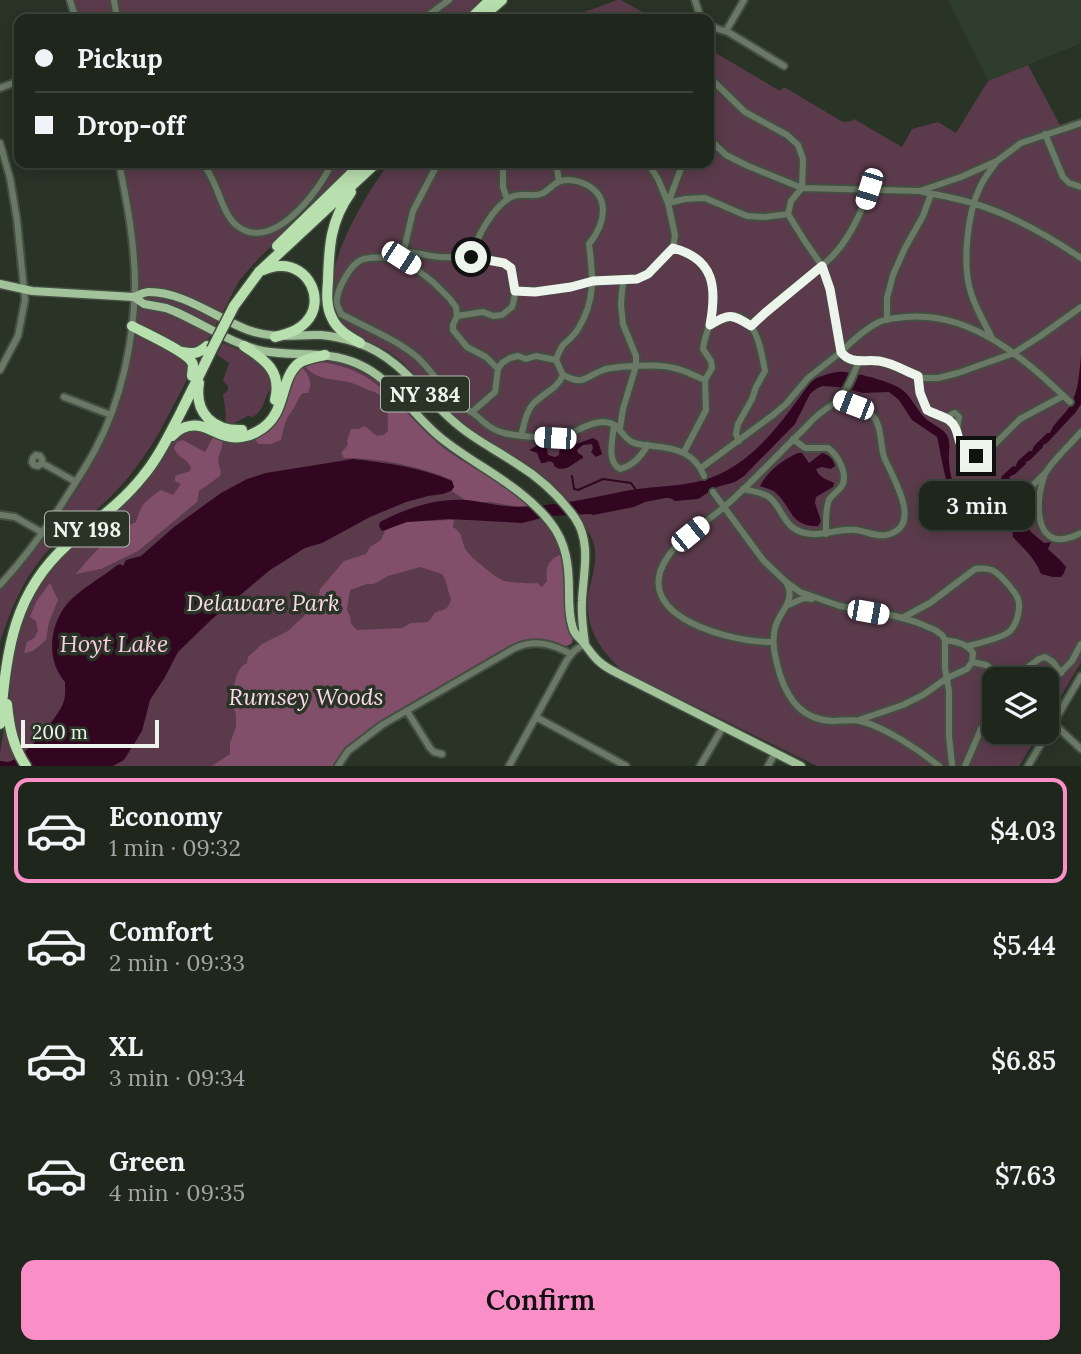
<!DOCTYPE html>
<meta charset="utf-8">
<style>
body{margin:0;font-family:Lora,serif;background:#272e25;color:#f1f3f6;height:100vh;display:flex;flex-direction:column;font-size:26px;white-space:nowrap}
*{box-sizing:border-box;margin:0}
p{font-size:23px;color:#a1a5a3}
.icon{flex:none;width:38px;height:38px;fill:none;stroke:currentColor;stroke-width:2;stroke-linecap:round;stroke-linejoin:round}
.map{position:relative;height:766px;overflow:hidden}
.details{display:flex;flex-direction:column;background:#1f261c;flex:1}
.details>*{flex:none}
.top-card{position:absolute;left:14px;top:14px;width:700px;height:154px;border-radius:14px;box-shadow:0 4px 18px #0003,0 0 0 2px #3c433b;display:grid;align-content:center;height:154px;padding:0 21px;background:#1f261c}
.buttons{position:absolute;left:982px;top:667px;display:grid;gap:14px}
.buttons a{display:grid;place-items:center;width:77px;height:77px;border-radius:14px;background:#1f261c;box-shadow:0 4px 18px #0003,0 0 0 2px #3c433b;font-size:35px}
.scale{position:absolute;left:21px;bottom:18px;width:138px;box-sizing:border-box;padding-left:7px;border:4px solid #edf4eb;border-top:0;font-size:19px;line-height:24px;white-space:nowrap;color:#edf4eb;-webkit-text-stroke:5px #293326;paint-order:stroke}
.end{position:absolute;width:32px;height:32px;margin:-16px;border:9px solid #edf4eb;background:#111;box-shadow:0 0 0 4px #111}
.from{border-radius:50%}
.bubble{position:absolute;height:49px;border-radius:14px;background:#1f261c;box-shadow:0 4px 18px #0003,0 0 0 2px #3c433b;font-size:23px;font-weight:600;line-height:49px;text-align:center}
.car{position:absolute;width:21px;height:42px;margin:-21px -10px;border-radius:9px;box-shadow:0 0 5px 2px #0007;background:linear-gradient(#fff 24%,#345 0 40%,#fff 0 76%,#345 0 86%,#fff 0)}
.top-card b{display:flex;align-items:center;gap:24px;height:66px;font-size:26px}
.top-card b+b{border-top:2px solid #3c433b}
.top-card i{width:18px;height:18px;background:#f1f3f6}
ul{padding:12px 0 0;list-style:none}
li{display:flex;align-items:center;gap:21px;height:105px;margin:0 14px 10px;padding:0 7px;border:4px solid transparent;border-radius:14px}
li div{flex:1}
li b{display:block;font-size:26px}
li em{font-style:normal;font-weight:600}
li.on{border-color:#fa8fc8}
li>.icon{width:63px;height:63px;stroke-width:1.5}
.button{display:flex;gap:14px;margin-top:auto;padding:14px 21px}
.button a{flex:1;height:80px;border-radius:14px;background:#fa8fc8;color:#111;font-size:28px;font-weight:600;line-height:80px;text-align:center}
.map>svg:first-child{display:block}
</style>
<div class="map">
<svg width="1081" height="766" viewBox="0 0 1081 766">
<rect width="100%" height="100%" fill="#293326"/>
<path fill="#2f3e2c" d="M948,0H1081V43L988,81Z"/>
<path fill="#5b3b4b" d="M73,0H484L464,19H79Z
M617,0H621L655,19H565Z
M709,49L780,91L784,87L843,122L852,121L854,119L902,147L912,129L938,122L956,133L988,81L1028,65L1061,127L1081,120V662L1047,720L1046,679H994V732H1040L1019,766H817L622,670C600,650 585,628 588,596C591,578 600,558 592,539C589,532 583,524 578,517C546,470 501,454 460,420C447,410 433,397 422,384C413,373 404,362 392,354C377,343 348,337 338,322C312,281 364,197 389,163H709Z
M122,163H356L258,259L239,281L160,431C142,462 122,488 96,510C78,525 59,538 43,556C22,582 10,611 0,642V590C44,541 91,479 114,417C126,387 133,349 136,317C138,292 135,267 132,243C128,216 125,189 122,163Z
M223,343C240,351 273,361 271,385C270,394 270,387 267,395C263,404 262,413 252,417L248,416L230,425L225,420L226,414L223,395L228,390V386L223,381L229,363L217,355Z
M321,359C341,362 360,369 376,380C401,397 418,425 442,443C479,473 529,491 554,534C563,550 563,568 566,586C568,604 571,622 573,640L570,645L564,647C548,640 537,637 519,643L370,728L350,745L334,766H0V754L6,715L9,703L14,646L17,635L27,606L36,589L53,565L69,549L114,512L175,435L183,429L260,433L299,366Z"/>
<path fill="#824f6a" fill-rule="evenodd" d="M316,362C384,366 402,419 452,454C476,471 508,484 528,506H514L490,502H478L465,500L452,491L454,487L452,480C419,466 381,458 344,458L341,453L348,445L347,441L351,429H359L363,426L366,427L377,436L384,435L388,431C387,422 389,412 386,403C381,393 374,392 364,388C357,385 351,382 343,381C329,379 313,378 304,365Z
M299,367H302C309,376 313,382 308,393H303C298,398 297,402 294,408C285,419 284,426 281,440L271,444H259L256,441L255,436L293,385V378Z
M215,434L221,437C226,453 213,453 221,471L220,476L199,491L197,502L138,551L101,569L76,574C92,555 111,532 136,522C141,504 145,501 161,490L173,495L181,484L175,481V476L190,471L191,468C188,459 177,457 174,448L177,442L183,440L205,452Z
M449,520H454L453,527C465,535 460,539 466,550C470,557 496,578 504,581C507,582 533,584 537,583L542,587L547,581C545,567 549,559 562,554L573,636L572,643C561,651 555,641 544,639C535,638 527,640 519,642L370,728L349,745L334,766H212L230,754V743L236,727V714L230,701L237,674L242,666L247,663L248,657L262,644L288,631L304,616L318,599L320,589L344,561L366,554L370,547L381,540L385,531L395,526L407,522ZM420,567L442,574C448,583 447,590 451,599C447,614 442,607 434,614C432,617 430,620 428,622L411,623L402,628L357,630L351,624L350,616L347,610L350,590L367,584H374L388,576Z
M50,583L58,600L49,622L46,640L33,651L24,653L27,642L34,638L38,631L36,621L30,617L36,602Z"/>
<path fill="#320621" d="M1081,356V404L1076,412L1047,443L1043,445V447L1030,460L1026,462V464L1015,474L1009,477L1010,479L1000,489L995,490L996,492C991,497 985,504 979,507C947,524 942,453 937,437L912,420L899,400L889,392L863,393L838,387L822,386L816,389L810,394L795,424L744,476L735,482L717,487L698,499L675,501L670,498H665L645,502L634,507L593,515L591,514L550,516L522,523L449,519L407,522L382,531L379,526L380,522C407,508 436,498 467,500C484,502 502,507 520,507C555,506 591,498 625,491C650,486 676,487 700,481C752,468 783,420 812,380C822,376 834,371 844,372C858,373 895,382 905,392C913,400 917,410 925,418C931,424 941,427 946,434C952,442 948,452 949,461C950,477 954,495 970,501L977,498L969,492L975,491L986,486L990,487L996,481L999,483L1002,476L1013,466L1015,467L1018,461L1029,451H1032L1034,446L1047,433H1050C1054,422 1064,416 1070,406C1079,390 1079,374 1081,356Z
M593,438L598,441L602,454L596,457L591,452L593,448L592,444L583,445L577,450L578,453L583,456V458C573,463 565,474 554,466V464C549,458 547,464 541,463L537,453L529,450L540,444L547,449L548,455L555,457L559,455L560,446H571Z
M798,453H802L809,463L822,453C830,455 833,459 835,466L831,469L822,467L816,469C819,478 827,479 834,483L833,487L816,497L815,503L821,521L818,526C790,527 792,507 776,493C772,489 765,488 760,486C768,471 782,460 798,453Z
M353,459C387,463 420,467 452,481L454,487L451,491L443,494L428,496L406,502L370,517L322,543L305,548L270,570L211,620L178,652L165,677L150,700L142,731L124,760L113,766H0V761C4,761 7,763 11,761C26,756 56,719 63,704C66,696 65,689 65,682C46,660 49,626 67,604C80,589 101,578 116,566L120,564L123,566L126,560L141,556L174,527L221,493L247,479L266,473Z
M1018,520L1024,521L1031,532L1044,543L1051,542L1048,549L1061,561L1066,567L1064,573L1061,577H1053L1041,574C1035,558 1024,549 1013,537L1012,529L1015,522Z"/>
<g fill="none" stroke-linecap="round" stroke-linejoin="round">
<path stroke="#320621" stroke-width="2" d="M572,476L574,489L578,490L603,479L631,483L636,490"/>
<g stroke="#444e42" stroke-width="10">
<path id="minor" d="M70,0L76,19
M114,0L117,19
M695,0L701,19
M423,19L449,0
M709,25L718,29L728,32L784,66
M726,31L744,0
M709,77L745,112L787,135L798,145L803,159L802,188L791,201L788,214L804,240L822,266L830,289L841,352
M0,88L19,81
M1045,134L1063,177L1069,183L1081,187
M709,139L726,155L748,166L802,188L920,191L961,177L997,161L1021,143L1081,123
M0,143L10,178L17,220L25,300L18,336L0,370
M203,163C205,167 209,172 211,177C219,191 223,213 236,225C272,255 319,191 332,163
M438,163L413,211L402,258C389,259 373,255 361,260C350,265 335,292 337,304C338,308 340,311 341,314C367,328 393,338 416,356C431,369 441,387 455,401C462,407 470,411 477,416C484,423 494,431 504,433C517,436 555,440 567,435C580,430 587,423 602,422C621,422 619,435 632,442C638,445 646,445 653,446C676,448 695,453 704,476
M503,163V187L507,199
M556,163L559,181
M923,192C939,195 956,198 972,203C1011,214 1047,235 1081,258
M668,203L685,199L705,198L747,216L765,217L788,214
M668,203L683,163
M673,248C711,258 719,286 710,322C708,331 704,339 703,349L711,361L712,368L705,380L706,410L684,452
M403,251C416,253 429,256 441,257C464,258 492,254 511,268L515,291L514,300L512,307L502,315L493,316L483,312L457,316
M471,257C476,239 494,203 514,196C523,193 532,197 541,194C548,191 552,185 558,182C565,179 574,180 580,182C612,193 606,223 589,244C593,276 596,300 578,329C574,336 568,340 563,345C560,349 558,355 556,360
M402,258L433,282L449,298L456,307L457,316L453,325V330L467,347L486,357L498,369
M515,291H535L555,290L593,281L637,279L648,274L673,248L675,235L668,203L658,179L648,163
M887,320V298L893,275L905,248L923,216L931,194
M710,325C752,300 759,338 765,371L756,387L752,399L738,424L736,434L739,441
M751,326C768,309 786,295 805,280C816,271 828,262 837,251C852,233 862,211 869,189
M992,338C985,324 976,309 971,293C962,265 967,214 980,187C984,178 990,171 995,164
M841,352C852,341 865,329 879,322C888,318 897,318 906,317C972,311 1026,360 1070,402
M563,375C584,386 585,377 603,370C608,368 614,368 619,367C637,366 657,364 674,368C684,370 695,376 705,380
M917,376L920,393L927,410L948,420
M64,397L111,415
M472,412L495,392L498,369L502,363L510,358L518,356L526,359L536,356L556,360L563,375C558,388 544,393 534,403C526,411 524,425 521,436
M614,425C613,439 606,461 620,469C634,465 640,457 648,445
M620,428L623,409L636,366V356L623,324L621,305L622,290L624,281
M956,428L948,420C949,415 951,414 955,413L959,417C955,433 957,447 972,455H984L1020,419L1063,396
M1081,432C1072,443 1050,463 1045,474C1033,505 1035,557 1081,533
M793,439L805,448H828C839,456 849,476 841,487C837,492 832,495 829,500C825,510 826,523 826,534
M42,463V459L40,456L36,455L33,458L32,462L34,465L38,466L42,463L76,482
M701,468L773,415L786,404L808,378L841,352L847,359L851,360L881,361L924,378H938L958,373L1014,353L1039,337L1081,307
M743,489C751,491 762,492 769,497C779,504 782,519 792,527C812,542 833,528 855,530C866,531 876,537 886,535C925,527 892,477 884,457C880,445 882,426 873,416C864,407 850,404 839,399
M713,492L763,560L786,582L800,592L840,606L895,616L916,622L935,630L942,635L945,640V668L949,691V736L952,764
M1012,511L1034,484L1045,473
M1,515L15,517L43,533
M787,584C796,602 779,611 775,628C771,643 776,661 780,675C789,702 804,720 833,721C842,721 852,719 860,721C885,727 919,750 939,766
M0,585C23,560 43,533 62,504C73,486 85,469 95,450C122,400 134,340 135,285C135,244 127,202 119,163
M788,605L804,598L812,599
M902,618L930,603L975,569C981,568 986,568 992,570C999,573 1015,591 1018,599C1021,608 1017,624 1010,631C1003,638 979,643 968,646
M773,642C734,643 628,617 667,558C680,537 704,524 723,508C751,484 776,456 803,430C808,425 813,419 818,415C825,409 833,405 839,399C849,388 854,373 859,361
M972,662L986,665L998,674L1013,678L1039,659L1045,657L1053,662L1061,673
M1046,687L1072,661L1081,644
M407,711L430,748L434,752L442,754
M536,717L626,766
M859,720L903,705L923,695L947,678L967,669L972,662L973,653C966,643 957,642 945,640
M1053,723L1081,749
M338,766L348,751L382,725L515,648C536,639 552,644 571,654
M509,766L567,660L575,650L585,644
M700,766L723,727
M768,766L775,753
M965,766L981,729L994,717
M1028,766L1081,676"/>
</g>
<g stroke="#444e42" stroke-width="11">
<path id="major" d="M0,284L32,291L134,297C139,295 144,292 149,292C184,292 216,318 248,330C276,340 293,334 321,335C333,336 346,339 358,343C402,358 424,398 459,426C477,441 498,451 517,464C540,478 560,497 575,518C592,543 583,574 582,601C581,616 583,630 585,644
M134,297L144,304L166,308L176,312C205,325 232,344 263,351C295,357 327,350 358,364C393,379 411,414 441,438C477,467 521,485 550,522C567,543 569,567 569,592C569,605 569,617 573,629C576,637 582,639 586,646C596,660 601,665 617,673L801,766"/>
</g>
<g stroke="#444e42" stroke-width="13">
<path id="highway" d="M470,19L490,0
M480,19L502,0
M351,192C330,221 329,247 328,281C327,293 326,307 332,318C337,330 350,337 360,343
M277,246L362,163
M263,270C268,268 274,266 279,266C309,264 326,301 306,322C298,331 286,334 275,337
M234,306L259,272L376,163
M132,326C144,333 191,353 193,365C193,367 192,374 192,376
M244,346C266,360 282,372 275,400
M182,352C193,354 198,354 207,346
M199,383C194,413 213,431 242,430
M172,436C183,424 197,423 211,430C216,432 221,435 226,436C236,439 249,437 258,431C288,415 278,380 299,363C307,358 316,357 325,355
M7,704C9,726 13,747 26,766
M0,724C7,653 11,595 68,544C95,521 120,505 143,476C158,458 168,437 179,416C190,394 201,372 212,349"/>
</g>
<use href="#minor" stroke="#6a7965" stroke-width="6"/>
<use href="#major" stroke="#a2c29a" stroke-width="8"/>
<use href="#highway" stroke="#b8dfae" stroke-width="10"/>
<g stroke="#444e42" stroke-width="13" stroke-linecap="butt">
<path id="highway-bridge" d="M212,349L234,306"/>
</g>
<use href="#highway-bridge" stroke="#b8dfae" stroke-width="10"/>
</g>
<g fill="none" stroke-linecap="round" stroke-linejoin="round">
<path stroke="#edf4eb" stroke-width="9" d="M471,257L504,263L511,268L515,291L535,292L571,287L593,281L637,279L648,274L673,248C715,259 717,288 710,325C729,313 732,314 751,326L765,313L822,266L830,289L841,352C851,365 865,359 879,361C893,363 905,371 918,376L920,393L927,410C934,414 943,416 949,420C964,432 952,450 976,456"/>
</g>
<g text-anchor="middle" dominant-baseline="central" stroke-width="7" stroke-linejoin="round" paint-order="stroke">
<g fill="#293326" stroke="#b2bab0" stroke-width="2">
<rect x="381" y="376.5" width="88" height="35" rx="5"/>
<rect x="45" y="511.5" width="84" height="35" rx="5"/>
</g>
<g font-size="21" font-weight="bold" fill="#edf4eb">
<text x="425" y="394">NY 384</text>
<text x="87" y="529">NY 198</text>
</g>
<g font-size="23" font-style="italic" fill="#fbd9e9" stroke="#293326">
<text x="263" y="602">Delaware Park</text>
<text x="306" y="696">Rumsey Woods</text>
</g>
<g font-size="24" font-style="italic" fill="#fbc9e1" stroke="#293326">
<text x="114" y="643">Hoyt Lake</text>
</g>
</g>
</svg>
<div class="buttons">
<a><svg class="icon" aria-label="layers" viewBox="0 0 24 24"><path d="M12 4l9 5-9 5-9-5zM3 14l9 5 9-5"/></svg></a>
</div>
<div class="scale">200 m</div>
<i class="end from" style="left:471px;top:257px"></i>
<i class="end" style="left:976px;top:456px"></i>
<div class="bubble" style="left:919px;top:481px;width:116px">3 min</div>
<i class="car" style="left:869px;top:189px;rotate:197deg"></i>
<i class="car" style="left:401px;top:258px;rotate:123deg"></i>
<i class="car" style="left:853px;top:405px;rotate:291deg"></i>
<i class="car" style="left:555px;top:438px;rotate:274deg"></i>
<i class="car" style="left:690px;top:534px;rotate:51deg"></i>
<i class="car" style="left:868px;top:612px;rotate:100deg"></i>
<div class="top-card">
<b><i class="from"></i>Pickup</b>
<b><i></i>Drop-off</b>
</div>
</div>
<section class="details">
<ul>
<li class="on"><svg class="icon" aria-label="car" viewBox="0 0 24 24"><path d="M5 17H2v-5l4-1 3-4h7l3 4 3 1v5h-3M9 17h6M6 11h13"/><circle cx="7" cy="17" r="2"/><circle cx="17" cy="17" r="2"/></svg><div><b>Economy</b><p>1 min · 09:32</p></div><em>$4.03</em></li>
<li><svg class="icon" aria-label="car" viewBox="0 0 24 24"><path d="M5 17H2v-5l4-1 3-4h7l3 4 3 1v5h-3M9 17h6M6 11h13"/><circle cx="7" cy="17" r="2"/><circle cx="17" cy="17" r="2"/></svg><div><b>Comfort</b><p>2 min · 09:33</p></div><em>$5.44</em></li>
<li><svg class="icon" aria-label="car" viewBox="0 0 24 24"><path d="M5 17H2v-5l4-1 3-4h7l3 4 3 1v5h-3M9 17h6M6 11h13"/><circle cx="7" cy="17" r="2"/><circle cx="17" cy="17" r="2"/></svg><div><b>XL</b><p>3 min · 09:34</p></div><em>$6.85</em></li>
<li><svg class="icon" aria-label="car" viewBox="0 0 24 24"><path d="M5 17H2v-5l4-1 3-4h7l3 4 3 1v5h-3M9 17h6M6 11h13"/><circle cx="7" cy="17" r="2"/><circle cx="17" cy="17" r="2"/></svg><div><b>Green</b><p>4 min · 09:35</p></div><em>$7.63</em></li>
</ul>
<div class="button"><a>Confirm</a></div>
</section>
